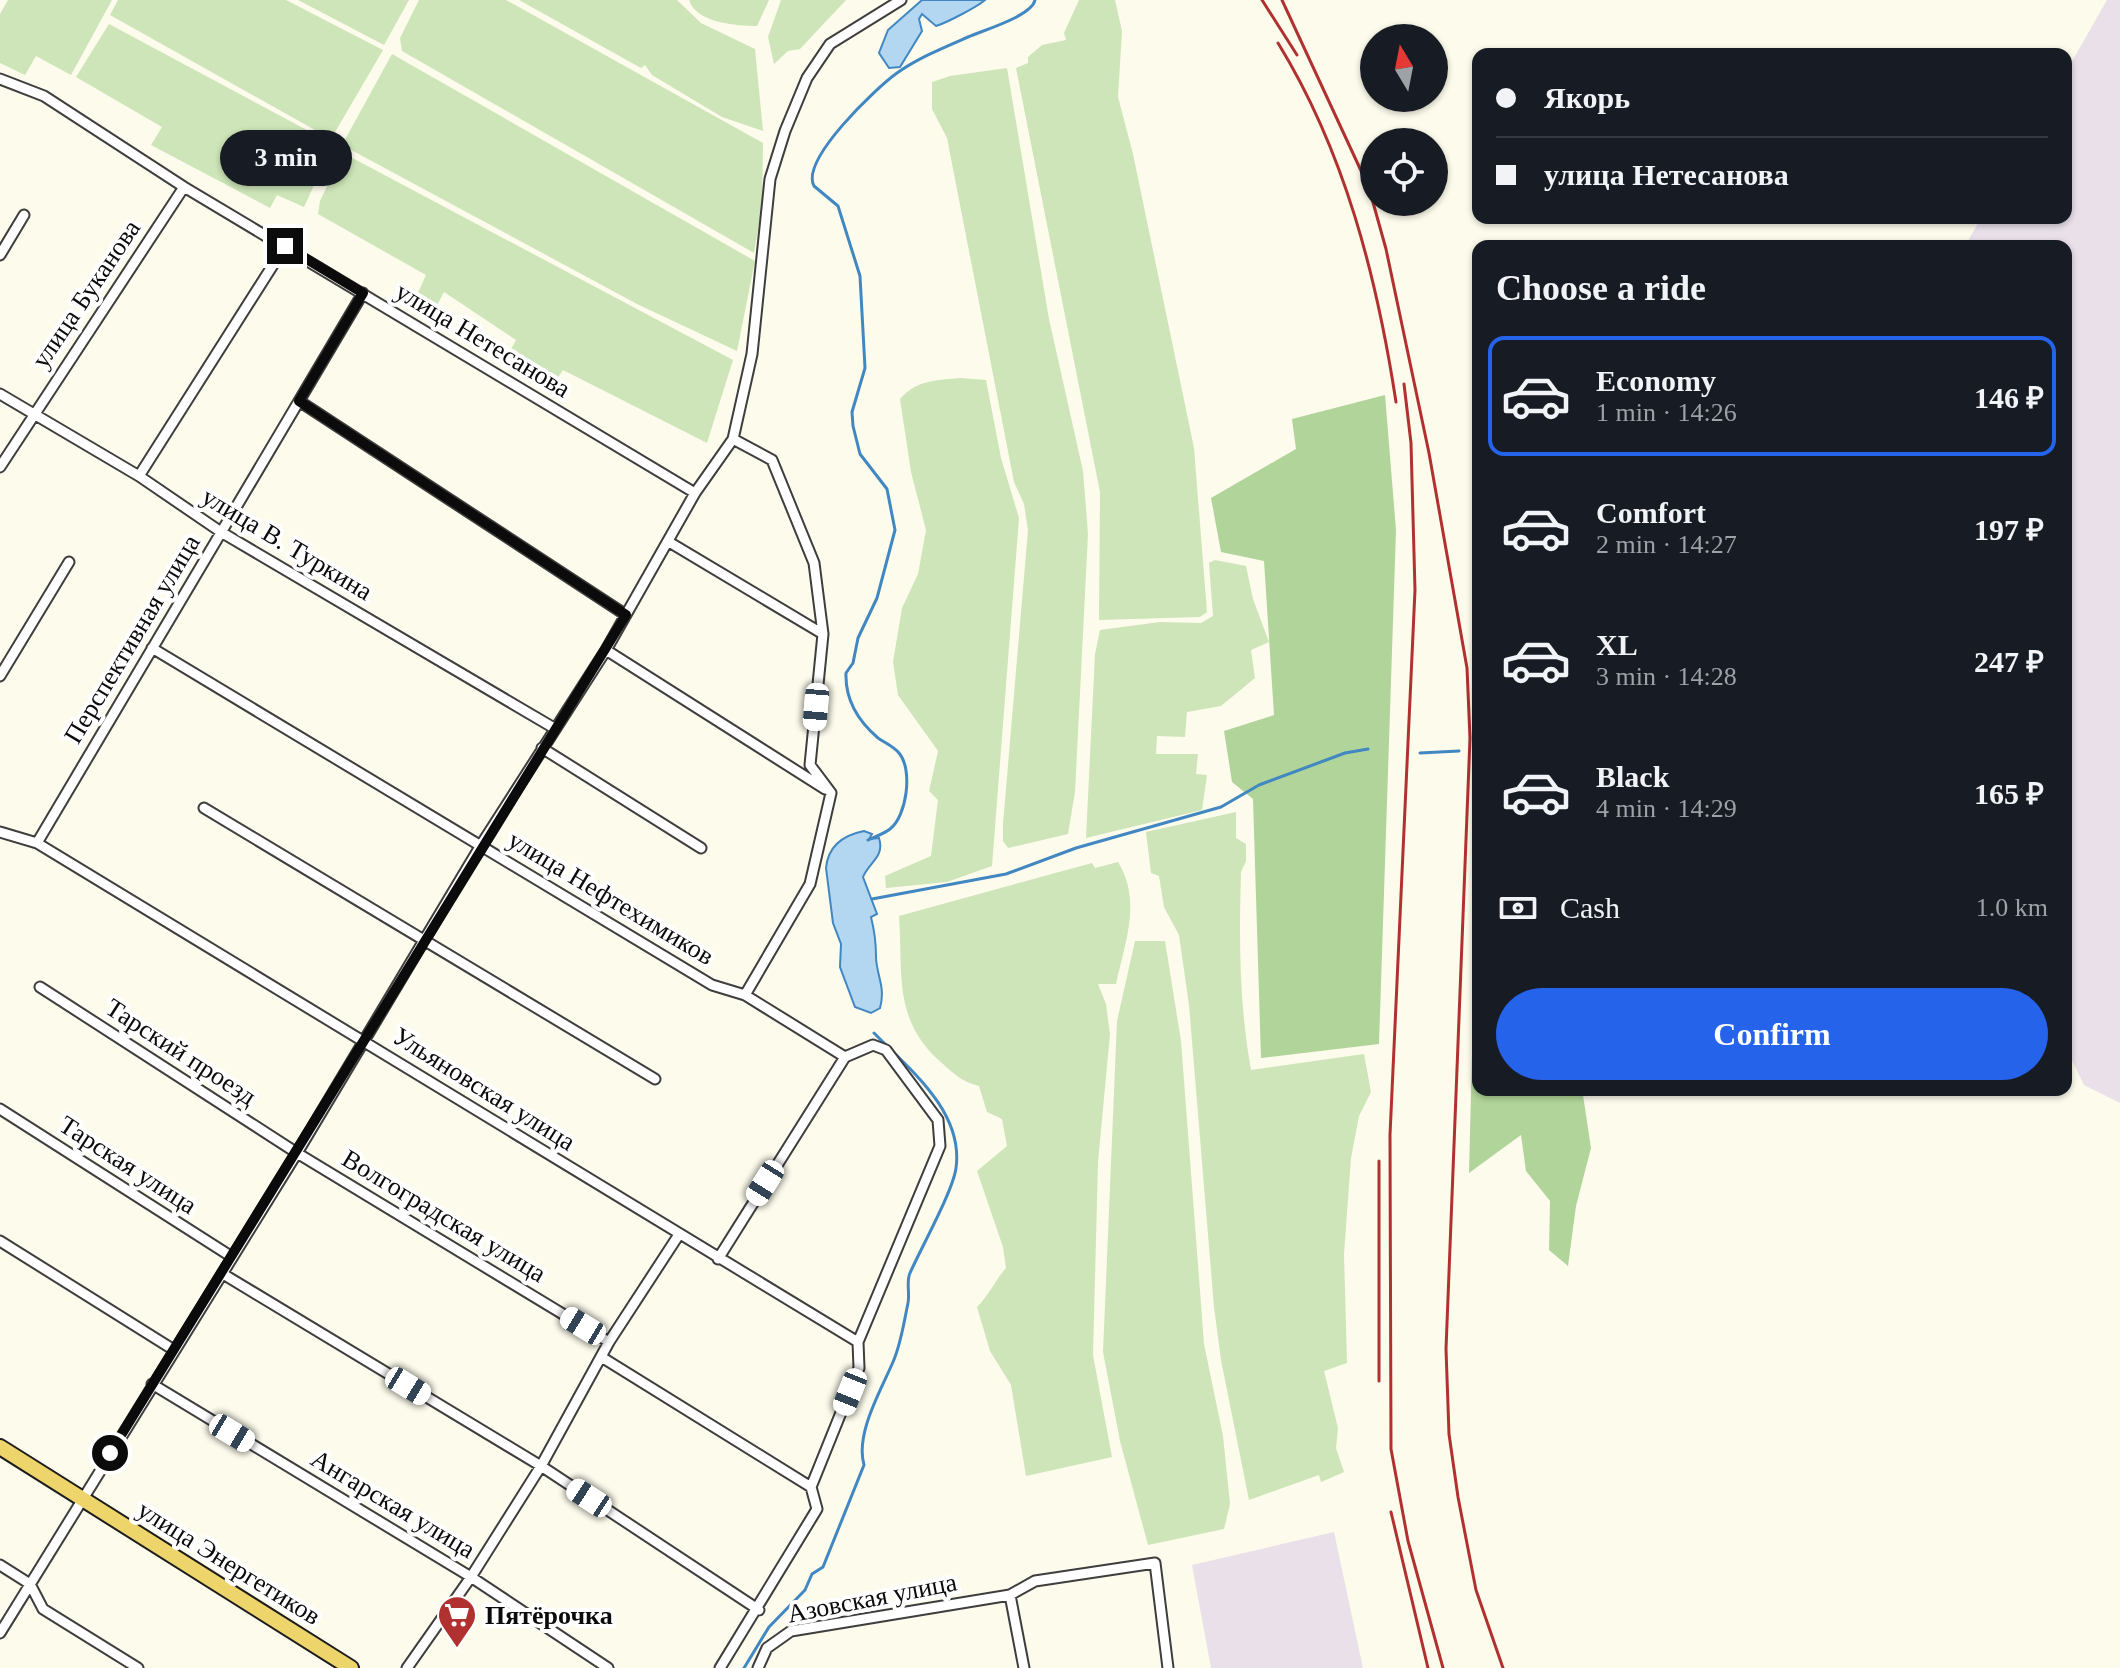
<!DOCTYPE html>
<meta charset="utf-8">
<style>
body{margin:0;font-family:Georgia,serif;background:#242831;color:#f1f3f6;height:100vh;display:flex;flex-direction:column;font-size:30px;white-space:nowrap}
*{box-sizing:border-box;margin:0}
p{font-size:26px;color:#9ea1a6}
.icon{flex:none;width:44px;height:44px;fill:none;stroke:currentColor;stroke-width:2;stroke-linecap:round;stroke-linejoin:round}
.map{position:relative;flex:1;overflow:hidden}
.details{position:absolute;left:1472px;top:240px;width:600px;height:856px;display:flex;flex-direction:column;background:#171b24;border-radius:16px;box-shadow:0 2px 6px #0004}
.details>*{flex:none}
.top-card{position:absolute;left:1472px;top:48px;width:600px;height:176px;border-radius:16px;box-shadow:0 2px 6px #0004;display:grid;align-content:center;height:176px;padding:0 24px;background:#171b24}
.needle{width:52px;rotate:350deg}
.controls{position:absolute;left:1360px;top:24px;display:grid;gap:16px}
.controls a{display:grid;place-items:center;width:88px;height:88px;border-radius:50%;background:#171b24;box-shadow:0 2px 6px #0004;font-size:40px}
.end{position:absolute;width:36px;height:36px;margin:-18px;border:10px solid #0b0b0b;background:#fff;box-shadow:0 0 0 4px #fff}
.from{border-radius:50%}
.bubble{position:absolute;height:56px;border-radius:28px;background:#171b24;box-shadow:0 2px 6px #0004;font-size:26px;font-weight:800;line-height:56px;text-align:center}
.car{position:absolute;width:24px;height:48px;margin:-24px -12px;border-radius:10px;box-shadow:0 0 6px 2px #0007;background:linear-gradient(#fff 24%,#345 0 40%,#fff 0 76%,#345 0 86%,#fff 0)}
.top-card b{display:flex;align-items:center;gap:28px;height:76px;font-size:30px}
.top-card b+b{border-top:2px solid #363941}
.top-card i{width:20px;height:20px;background:#f1f3f6}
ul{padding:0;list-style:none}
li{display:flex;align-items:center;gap:24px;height:120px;margin:0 16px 12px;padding:0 8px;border:4px solid transparent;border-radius:16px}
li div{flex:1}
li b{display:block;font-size:30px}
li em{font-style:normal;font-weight:800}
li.current{border-color:#2563eb}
li>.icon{width:72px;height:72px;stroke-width:1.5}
h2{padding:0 24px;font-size:36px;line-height:96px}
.pay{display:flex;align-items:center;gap:20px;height:88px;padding:0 24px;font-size:30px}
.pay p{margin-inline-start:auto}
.action{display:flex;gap:16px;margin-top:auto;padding:16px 24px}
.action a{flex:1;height:92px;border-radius:48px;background:#2563eb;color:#fff;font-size:32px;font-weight:800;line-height:92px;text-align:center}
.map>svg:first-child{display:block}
</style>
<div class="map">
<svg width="2120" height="1668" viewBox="0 0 2120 1668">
<rect width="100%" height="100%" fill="#fdfbec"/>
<path fill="#e9e0ea" d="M2107,0H2120V1103L2084,1085L2066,1048V246H1965L1981,218H2066V72Z
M1334,1532L1363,1668H1211L1192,1565Z"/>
<path fill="#cde5b8" d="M8,0H112L71,75L36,56L25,75L0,63V14Z
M118,0H286L383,50L331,139L110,15Z
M298,0H409L384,45Z
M419,0H506L763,143L762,206L754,253L402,51L400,38Z
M519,0H677L701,23L755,49L763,131L722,117L652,75L645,65L641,68Z
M689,0H769L757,26C737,26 696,23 689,0Z
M781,0H846L800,49L788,51L774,64L768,37Z
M1079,0H1115L1122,31L1118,97L1133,154L1194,448L1207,612L1200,617L1099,620L1100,492L1016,68L1028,63V57L1042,45L1066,40L1064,33Z
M109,24L333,144L304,207L277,195L270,208L151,145L162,127L76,77Z
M392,54L755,261L737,351L637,304L342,145Z
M1007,68L1049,319L1083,471L1088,534L1075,792L1068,834L1008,848L1003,841V824L1028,530L1024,504L1014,482L947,138L932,109V82L950,76Z
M343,153L733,360L707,443L563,370L553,385L507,356L516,340L444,292L437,305L417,295L426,275L318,214L320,201Z
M961,378L986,380L1001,458L1019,518L992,866L947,882L886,888L885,876L931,856L938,800L929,791L938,751L898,695L893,662L902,608L918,574L926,530L911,472L900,399C916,380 937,380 961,378Z
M1215,560L1246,566L1253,599L1269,642L1251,650L1255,678L1221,706L1187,712L1185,737L1157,736L1156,754H1198L1196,774L1207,775L1202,810L1086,838L1095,654L1100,630L1160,622L1201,623L1213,616L1209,563Z
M1236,812V838L1246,844V861L1241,872C1239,940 1239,1003 1251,1070L1364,1054L1371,1092L1359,1116L1351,1158L1344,1254L1347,1363L1324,1371L1338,1428L1336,1448L1344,1472L1321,1482L1319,1475L1249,1500L1221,1360L1214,1307L1189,1005L1179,935L1164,907L1159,876L1151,873L1146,832Z
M1118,862C1142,901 1125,942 1116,984H1098L1106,1004L1110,1034L1098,1162L1093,1355L1112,1457L1026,1476L1011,1385L990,1351L977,1307C990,1294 994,1282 1006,1268L1003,1247L977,1171L1007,1146L1002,1119L987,1112L979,1086C963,1082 955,1075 943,1064C893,1022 903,976 899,916L1092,863L1095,868Z
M1135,941H1165L1181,1041L1204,1344L1223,1436L1230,1504L1224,1529L1148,1545L1120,1441L1103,1352L1117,1021Z"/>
<path fill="#b0d499" d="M1385,395L1396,530L1379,1044L1261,1058L1253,799L1232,782L1224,731L1274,715L1264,561L1221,552L1211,498L1296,449L1292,419Z
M1478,812V1090H1586L1583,1095L1591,1148L1576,1206L1568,1266L1549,1250L1550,1201L1526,1171L1521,1135L1469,1173Z"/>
<path fill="#b4d7f1" stroke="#4187c2" stroke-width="2" d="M922,0H985C977,7 946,23 936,26L922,14L919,19L922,31L900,67L889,68L879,53L888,30Z
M864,831L872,834L869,839L879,838C885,857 869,862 863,877L877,914L871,917C875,933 876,941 876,956C876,975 886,986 880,1008L871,1013L855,1007L840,967L841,944L833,923L826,868C828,846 844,835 864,831Z"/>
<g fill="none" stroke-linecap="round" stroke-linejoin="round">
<path stroke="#4187c2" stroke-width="3" d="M1420,753L1459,751
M868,840C874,837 884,834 890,829C907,816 913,769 899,753C893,746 885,743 878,738C858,721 845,700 846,673L853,663L858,638L877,598L895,530L887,489L860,454L853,426L852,412L865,368L860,276L838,206L814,186C800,160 876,88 897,73C918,58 945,47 968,37C984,30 1032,16 1035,0
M872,899L1006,874L1076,848L1221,807L1259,785L1345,753L1368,749
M744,1668L769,1627L805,1590L812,1574L823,1567L864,1465C855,1434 881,1390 893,1362C901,1344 904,1322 908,1303C910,1293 906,1282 910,1273C921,1248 953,1191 956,1168C964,1111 908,1068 874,1033"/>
<g stroke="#3e3e3e" stroke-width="13">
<path id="street" d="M0,79L44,96L184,187L695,493
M0,255L24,215
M0,394L139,476L221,532L554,728
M299,401L626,615
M733,439L772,460L814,563L823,634L810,765L831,793L810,884L745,995
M0,467L184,187
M139,476L285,246
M669,542L823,634
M152,648L712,985L745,995L845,1057
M606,650L825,789
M0,676L69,562
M542,748L701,848
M204,808L655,1079
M0,832L37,843L858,1342
M37,843L363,293
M40,987L297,1153L609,1342
M0,1109L232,1257
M0,1241L174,1350
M718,1259L845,1057
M223,1274L541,1466L759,1610
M603,1358L811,1487
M152,1384L471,1577L608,1668
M0,1565L30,1584L43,1609L138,1668
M1010,1595L1024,1668
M0,1633L297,1153L481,845L606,650L695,493L733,439L752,354L770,179L785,131L807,78L830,44L901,0
M407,1668L471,1577L541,1466L609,1342L678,1236
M720,1668L817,1509L811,1487L859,1368L858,1342L940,1146L938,1120L886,1050L873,1045L845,1057
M758,1668L767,1648L791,1631L1010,1595L1035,1581L1155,1563L1168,1668"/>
</g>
<g stroke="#1c1c1c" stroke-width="18">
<path id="primary" d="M0,1447L351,1668"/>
</g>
<use href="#street" stroke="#fff" stroke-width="9"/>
<use href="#primary" stroke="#edd56c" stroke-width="14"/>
<path stroke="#b0312f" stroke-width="3" d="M1262,0L1297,55
M1282,0L1369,188L1386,249L1429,453L1467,668L1470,738L1446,1349L1449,1434L1458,1497L1476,1590L1503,1668
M1278,43C1345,152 1377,278 1396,402
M1404,384L1411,443L1415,590L1390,1135L1391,1449L1408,1541L1443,1668
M1379,1161V1381
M1391,1512L1428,1668"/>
</g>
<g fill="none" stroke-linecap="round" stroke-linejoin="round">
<path stroke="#0b0b0b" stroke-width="10" d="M110,1453L626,615L299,401L363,293L285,246"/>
</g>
<defs>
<g id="supermarket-pin" transform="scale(2)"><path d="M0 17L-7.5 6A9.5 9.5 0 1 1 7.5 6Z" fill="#b0312f" stroke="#fff"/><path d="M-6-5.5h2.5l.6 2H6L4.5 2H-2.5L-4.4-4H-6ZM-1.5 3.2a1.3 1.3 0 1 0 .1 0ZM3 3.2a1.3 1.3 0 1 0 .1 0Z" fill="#fff"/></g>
</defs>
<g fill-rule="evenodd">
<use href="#supermarket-pin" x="457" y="1615"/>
</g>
<g text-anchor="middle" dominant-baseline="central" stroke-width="8" stroke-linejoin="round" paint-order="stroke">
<g font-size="26" fill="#0b0b0b" stroke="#fff">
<text transform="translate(86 294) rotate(-56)">улица Буканова</text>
<text transform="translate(483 340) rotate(31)">улица Нетесанова</text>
<text transform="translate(287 544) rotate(31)">улица В. Туркина</text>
<text transform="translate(132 639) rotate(-59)">Перспективная улица</text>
<text transform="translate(611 898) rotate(31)">улица Нефтехимиков</text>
<text transform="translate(181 1052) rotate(33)">Тарский проезд</text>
<text transform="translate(484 1089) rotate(32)">Ульяновская улица</text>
<text transform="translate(128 1165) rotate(33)">Тарская улица</text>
<text transform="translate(444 1216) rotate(31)">Волгоградская улица</text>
<text transform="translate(393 1504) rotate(31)">Ангарская улица</text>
<text transform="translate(229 1563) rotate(32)">улица Энергетиков</text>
<text transform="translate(872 1598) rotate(-11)">Азовская улица</text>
</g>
<g font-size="26" font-weight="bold" fill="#0b0b0b" stroke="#fff" text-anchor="start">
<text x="485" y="1615">Пятёрочка</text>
</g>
</g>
</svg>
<div class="controls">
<a><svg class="needle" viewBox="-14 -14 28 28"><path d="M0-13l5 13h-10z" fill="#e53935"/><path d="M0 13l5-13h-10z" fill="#9ea1a6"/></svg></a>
<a><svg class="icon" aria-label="locate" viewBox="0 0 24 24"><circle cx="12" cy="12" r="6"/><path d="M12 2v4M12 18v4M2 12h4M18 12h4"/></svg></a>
</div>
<i class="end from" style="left:110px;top:1453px"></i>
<i class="end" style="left:285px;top:246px"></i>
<div class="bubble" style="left:220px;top:130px;width:132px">3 min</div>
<i class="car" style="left:816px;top:707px;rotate:185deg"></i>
<i class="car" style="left:765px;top:1183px;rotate:212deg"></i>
<i class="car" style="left:583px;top:1326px;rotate:301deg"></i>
<i class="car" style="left:408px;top:1386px;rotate:121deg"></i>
<i class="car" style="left:850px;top:1392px;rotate:202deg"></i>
<i class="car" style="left:232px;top:1433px;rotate:121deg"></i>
<i class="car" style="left:589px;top:1498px;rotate:303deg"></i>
<div class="top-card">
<b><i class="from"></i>Якорь</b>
<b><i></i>улица Нетесанова</b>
</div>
<section class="details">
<h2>Choose a ride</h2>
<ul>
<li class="current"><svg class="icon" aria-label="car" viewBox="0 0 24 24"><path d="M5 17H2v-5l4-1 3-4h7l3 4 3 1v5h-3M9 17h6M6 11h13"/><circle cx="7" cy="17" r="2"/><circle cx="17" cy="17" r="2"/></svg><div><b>Economy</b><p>1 min · 14:26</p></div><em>146 ₽</em></li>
<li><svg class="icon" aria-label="car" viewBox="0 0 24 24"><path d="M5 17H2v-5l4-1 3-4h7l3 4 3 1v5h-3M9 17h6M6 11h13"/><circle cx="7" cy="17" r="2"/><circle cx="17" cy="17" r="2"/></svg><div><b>Comfort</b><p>2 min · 14:27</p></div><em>197 ₽</em></li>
<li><svg class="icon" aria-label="car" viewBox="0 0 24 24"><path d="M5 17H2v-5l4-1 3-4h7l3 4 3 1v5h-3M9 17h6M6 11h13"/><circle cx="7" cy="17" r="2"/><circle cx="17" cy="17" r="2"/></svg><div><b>XL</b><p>3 min · 14:28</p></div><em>247 ₽</em></li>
<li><svg class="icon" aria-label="car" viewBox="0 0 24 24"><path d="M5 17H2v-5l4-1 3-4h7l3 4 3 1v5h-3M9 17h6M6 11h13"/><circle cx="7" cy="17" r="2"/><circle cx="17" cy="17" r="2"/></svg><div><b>Black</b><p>4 min · 14:29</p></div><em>165 ₽</em></li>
</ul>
<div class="pay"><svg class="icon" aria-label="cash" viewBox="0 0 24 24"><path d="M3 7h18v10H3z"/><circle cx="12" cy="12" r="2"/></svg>Cash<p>1.0 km</p></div>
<div class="action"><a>Confirm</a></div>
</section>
</div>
